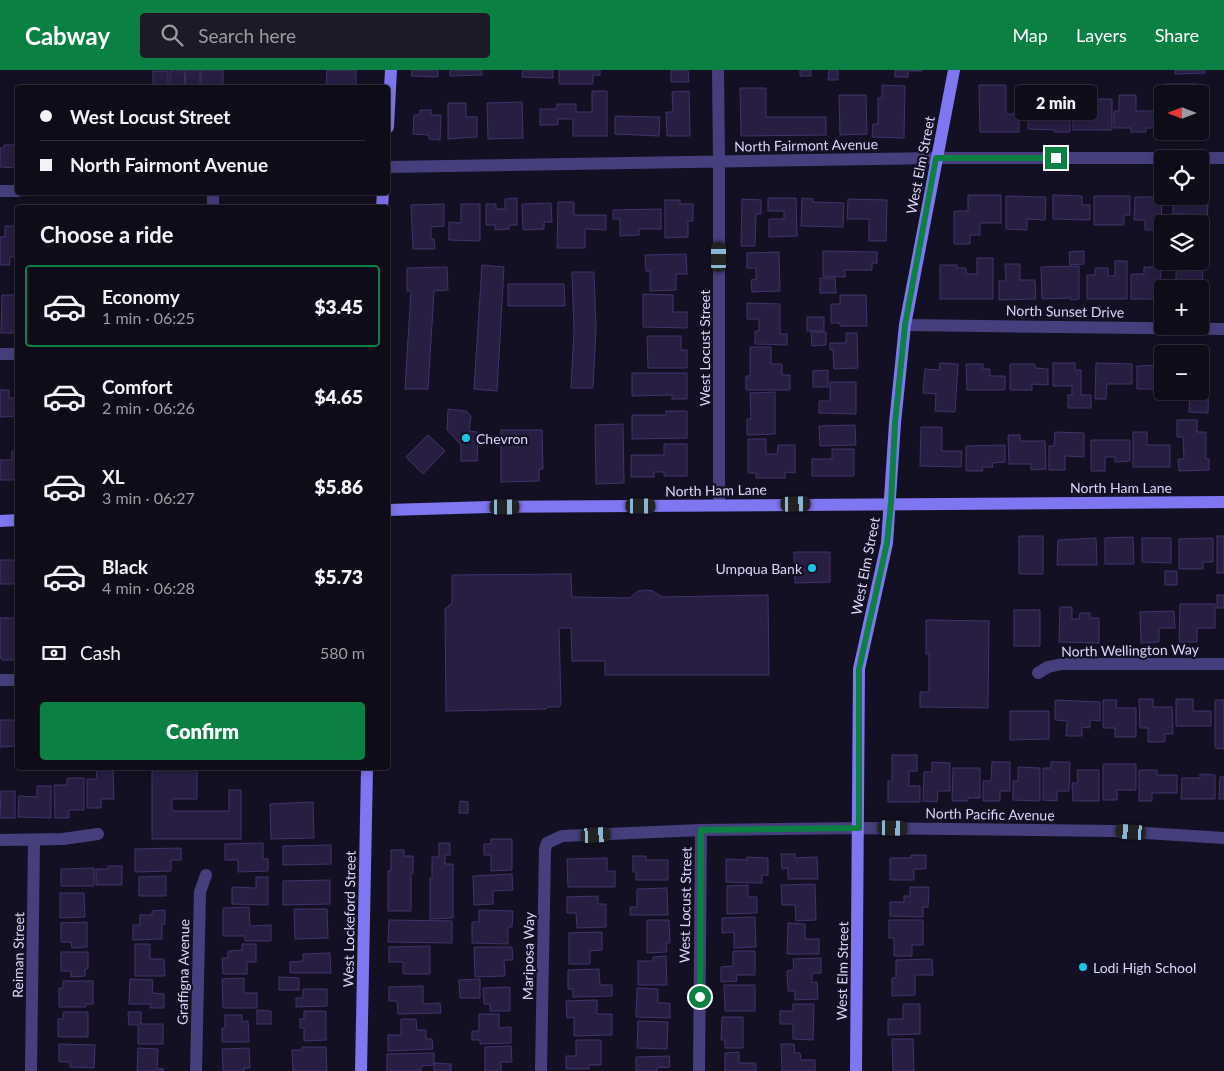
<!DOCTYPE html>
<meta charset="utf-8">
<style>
body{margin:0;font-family:Lato,sans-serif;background:#1d1a27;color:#f1f3f6;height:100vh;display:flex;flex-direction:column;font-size:19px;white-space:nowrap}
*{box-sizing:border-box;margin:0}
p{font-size:16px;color:#9b9ba2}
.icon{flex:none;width:28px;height:28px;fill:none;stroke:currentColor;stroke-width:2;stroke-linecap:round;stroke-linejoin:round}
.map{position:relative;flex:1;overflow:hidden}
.details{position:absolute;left:15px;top:135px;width:375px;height:565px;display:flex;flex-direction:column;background:#0f0c1a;border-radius:5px;box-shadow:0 2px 12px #0003,0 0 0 1px #2f2c39}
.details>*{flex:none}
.top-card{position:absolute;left:15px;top:15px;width:375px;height:110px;border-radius:5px;box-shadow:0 2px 12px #0003,0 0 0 1px #2f2c39;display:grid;align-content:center;height:110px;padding:0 25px;background:#0f0c1a}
.needle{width:32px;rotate:270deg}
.buttons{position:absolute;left:1154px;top:15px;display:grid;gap:10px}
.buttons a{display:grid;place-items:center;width:55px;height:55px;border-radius:5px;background:#0f0c1a;box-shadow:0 2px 12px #0003,0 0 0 1px #2f2c39;font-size:25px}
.end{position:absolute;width:22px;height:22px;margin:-11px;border:6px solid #0b8043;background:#fff;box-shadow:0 0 0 2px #fff}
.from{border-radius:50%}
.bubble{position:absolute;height:35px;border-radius:5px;background:#0f0c1a;box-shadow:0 2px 12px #0003,0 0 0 1px #2f2c39;font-size:16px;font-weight:800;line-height:35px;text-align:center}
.car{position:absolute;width:15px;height:30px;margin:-15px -8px;border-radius:6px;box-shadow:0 0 4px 1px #0007;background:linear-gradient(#222 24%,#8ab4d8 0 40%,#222 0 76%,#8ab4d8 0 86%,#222 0)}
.top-card b{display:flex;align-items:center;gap:18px;height:48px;font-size:19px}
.top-card b+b{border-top:1px solid #2f2c39}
.top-card i{width:12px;height:12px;background:#f1f3f6}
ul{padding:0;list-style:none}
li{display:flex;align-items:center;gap:15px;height:82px;margin:0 10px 8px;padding:0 15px;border:2px solid transparent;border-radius:5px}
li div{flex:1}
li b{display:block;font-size:19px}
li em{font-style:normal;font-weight:800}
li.on{border-color:#0b8043}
li>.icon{width:45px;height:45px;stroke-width:1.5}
h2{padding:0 25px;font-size:22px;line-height:60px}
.pay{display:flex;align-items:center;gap:12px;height:55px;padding:0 25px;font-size:19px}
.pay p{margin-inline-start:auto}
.primary-button{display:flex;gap:10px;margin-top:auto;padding:10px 25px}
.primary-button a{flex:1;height:58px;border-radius:5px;background:#0b8043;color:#fff;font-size:20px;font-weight:800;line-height:58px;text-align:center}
header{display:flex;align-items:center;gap:30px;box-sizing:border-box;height:70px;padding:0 25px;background:#0b8043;color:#fff}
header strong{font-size:24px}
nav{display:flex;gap:28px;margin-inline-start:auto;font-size:18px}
.search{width:350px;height:45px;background:#1d1a27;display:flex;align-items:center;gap:12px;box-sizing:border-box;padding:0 18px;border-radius:5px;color:#9b9ba2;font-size:19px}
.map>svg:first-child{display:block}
</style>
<header>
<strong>Cabway</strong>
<div class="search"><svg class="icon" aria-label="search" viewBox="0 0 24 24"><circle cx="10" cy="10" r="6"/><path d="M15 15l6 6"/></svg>Search here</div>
<nav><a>Map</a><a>Layers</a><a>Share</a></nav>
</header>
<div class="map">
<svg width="1224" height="1001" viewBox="0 0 1224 1001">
<rect width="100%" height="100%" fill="#141023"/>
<path fill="#271e42" stroke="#40336b" d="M170,0H184L185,18H170Z
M185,0H200V18H186Z
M201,0H223V18H201Z
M327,0H356V18H326Z
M412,0H438V7L411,6Z
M450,0H482V5L450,6Z
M523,0H553V8L522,7Z
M559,0H600V5H593V14H559Z
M671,0H688L689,12H671Z
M800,0H811V6H800Z
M829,0H838V10H828Z
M895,0H922V1H908V7H895Z
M1175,0H1205V3L1175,4Z
M153,1H168V18H153Z
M1165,14H1198L1199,24H1207V61L1167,62L1200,61V24H1166Z
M882,15L905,16L904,68L872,67L873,54H878V28H882Z
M979,15H1006V44H1019V62H980Z
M740,18H766V47H826V65L741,66Z
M592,21H607V66H573V49H558V55H540V39H557V34H576V42H592Z
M689,21L690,66H667L666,42H673L672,22Z
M839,25H866L867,64L840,65Z
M1119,25H1136V41H1157V58H1146V62H1131V58H1114V41H1119Z
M1073,29H1112V60H1073Z
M522,32L523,68L488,69L487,33Z
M448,33H466V47H477V67L448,69Z
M1028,34L1070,35V62H1054V60L1028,59Z
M420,40H431V45H441L440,70L429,69V65L413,64L414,45H420Z
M615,46L660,47L659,66L615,64Z
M4,75H17V98L0,97V78H4Z
M1200,124H1208L1207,173H1200V154H1187V144H1173V126H1200Z
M968,125H1001V153H980V165H970V174H954V141H968Z
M1053,125L1082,126V135H1090V150L1053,149Z
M1006,126L1046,127L1045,150L1027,149V160L1006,159Z
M1094,126H1130V145H1124V155H1094Z
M1135,127H1162L1161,160H1145V150H1134Z
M517,128V155H509V159L495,160V155H486V134H496V139H505V129Z
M768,128H796L797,166L769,167V149H784V141H768Z
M802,128L813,129V132L844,133L843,157L801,156Z
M742,129L761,130V144H756L755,176H741Z
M848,129L887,130L886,171H869V149H847Z
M665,130H680V134H693V151H688V167L665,168Z
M558,132H574V145H606V160L585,159V178H557Z
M551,133L552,152H544V159L523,160L522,134Z
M444,134V156L431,157V169H434L435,179H413L411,135Z
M461,134H480V171L449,170V152L461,153Z
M661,139V159H639V165L620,166V149H613V140Z
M5,156H17L16,187H10V195H0V167H5Z
M823,181L877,182V193H872V200H845V207L823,206Z
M1084,181V194L1070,195L1069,182Z
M779,182L780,221L752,222L751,210L756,209V198H747V183Z
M686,184L687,204H676V220L650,221V201H646L645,185Z
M1200,186H1203L1202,230H1200V219H1176V198H1185V191H1200Z
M977,188H993V229H940V195H957V198H966V204H977Z
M1115,191H1127V229H1087V205H1095V198H1108V206H1115Z
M1005,194H1020V210H1035L1036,229L999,230V211H1006Z
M482,195L504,197L497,321L474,319Z
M1079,196V229L1071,230V228L1042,229L1041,197Z
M447,197L448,220L434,221L428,319H405L411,221H407V198Z
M1144,197H1161L1160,222H1155V229H1131V204H1144Z
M572,202H594L596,258L593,318H571L574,260Z
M820,208H835L836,223H820Z
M508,214H564L565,236H508Z
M643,224L673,225V242H687V258L643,257Z
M2,225H18V263H1Z
M840,225H866L867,256H840V253H831V234H840Z
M747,233L780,234V264H787V275L755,274V261H759V249H747Z
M807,247H824V261H807Z
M811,262H826V275L812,276Z
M846,263H857L858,298L834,299L833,280H830V273H846Z
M647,266H681V280H687V298H648Z
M750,277H771V294H782V305H790V320H746V306H750Z
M940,293L958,294L955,342L935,341L936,324L923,323L925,299L939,300Z
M1053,293H1075V300H1081V325H1091V338H1068V325H1072V316H1053Z
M1096,293L1132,294V314H1107L1106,329H1095Z
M966,294H983V299H990V306H1005V320H967Z
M1010,294H1035V298L1048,299V315L1032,314V320H1010Z
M1157,295L1158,319H1137V296Z
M1200,295L1209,296L1208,343L1189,342L1190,321H1200Z
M828,300V317H813V301Z
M632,303H687V329H672V325L632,326Z
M830,312H856V344L819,343V331H830Z
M0,320H9V328H18V346L0,347Z
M775,322V364L747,365V349H751L750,323Z
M448,339L466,341L471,346L469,361L478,362L477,391H461V375L447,360Z
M666,341H687V368L632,369V345H666Z
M1177,350H1197V362H1206V389H1209V400L1179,401L1178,389H1184L1183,367H1177Z
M623,354L624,413L596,414L595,355Z
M855,355L856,375L820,376L819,356Z
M921,357H942V381H962L961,397L920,396Z
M501,360H542L543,399H539V411L501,412Z
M1055,362L1084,363V387L1065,386V400H1049V376H1054Z
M1133,362H1147V375H1170V397H1133Z
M428,365L445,381L423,404L406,387Z
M1008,365H1020V371H1045L1046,399L1031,400V394H1009Z
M748,369H766V384H777L778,375H795V403L785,402V408H756V403H748Z
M1091,370H1130V391L1115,392V387H1105V401H1091Z
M664,374H687V406H664V402H654V407H631V385H664Z
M1005,375V392L992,393L993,397H982L983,401H966V376Z
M832,379H854V406H812V389H832Z
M12,381H18V410H0V390H12Z
M1019,466H1043V504H1019Z
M1217,466H1224V503H1217Z
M1133,467L1134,494H1105V468Z
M1096,468L1097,495H1057L1058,470Z
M1142,468H1171V493L1142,492Z
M1213,468V492H1203V499H1179V469Z
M794,482H830V512L795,513Z
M0,490H18V514H0Z
M1165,501H1177V515H1165Z
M571,504L572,527L630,528L638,521L646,520L653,521L662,527L768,525L769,605H605V591H572L571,558H559L561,634L559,637H547L546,639L446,641L445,539L452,533V505Z
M1217,525H1224V538H1217Z
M1180,534H1215V558H1197V572H1179Z
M1060,537H1072V549H1079L1080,543H1090V548H1099V573L1059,572Z
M1014,540H1040V576H1014Z
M1174,541L1175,558H1159V572L1141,573L1140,542Z
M0,548H17L16,590H2V588H0Z
M926,550L989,551L988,638L920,637V622H929V584H926Z
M1139,629H1153V637H1172L1173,664H1165V672H1148V658H1140Z
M1176,629H1193V641H1211V656H1176Z
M1055,630L1100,632V651L1090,650V658L1082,657V666H1066L1067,651L1055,650Z
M1103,630H1117L1116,638H1136V667H1115V658H1103Z
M1215,630H1224V679L1215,678Z
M1010,641H1049V669L1010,670Z
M0,650H16L17,676L0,677Z
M892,685H917V701H909V716H920V732H888V711H892Z
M932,692L950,693V721H938L937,732L923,731L924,702H932Z
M992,692H1010V721H1000V731H983V711H991Z
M1051,692H1070L1069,721H1057V731L1043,730V698H1051Z
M1103,694H1136V720H1117V730H1103Z
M1018,697L1040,698V731L1013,730V711H1018Z
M152,698H197V729H172V741H229V720H241V769H152Z
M953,698H980V728H968V731H952Z
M96,699H113L114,729H101V738H87V709H97Z
M1077,700H1099V731H1073L1072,713H1078Z
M1139,700H1157V705H1177V723H1152V731H1139Z
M1200,704L1215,705V729H1181L1182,708H1200Z
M1220,707H1224V729H1219Z
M67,708H84V740H69V748H55L54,715H67Z
M37,716H51V748L18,747L19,726L37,727Z
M1,721H15V748H0Z
M460,731L468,732V743H459Z
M313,732L314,768L271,769L270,734Z
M491,769H512V800L491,801V785H484V774H491Z
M263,773V789H268V801L238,802V790H225V774Z
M439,773H450V785H445V794H453V848L430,849V808H432V787H439Z
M331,775V794L283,795V776Z
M181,778V790H171V801L135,802V779Z
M391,780H404V786H413V803H411V841H388V801H391Z
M781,784H795V788L817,787L818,809H788V798L782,799Z
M911,785H926V799H914V810H890V788H911Z
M633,786H646V790H668V810H636V802H633Z
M747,787L768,788V805H762V813L726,812V789L747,790Z
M607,788V801H615V817H568L567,789Z
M108,796H122V815H96V799H108Z
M94,798V816H61V799Z
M512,804L513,820L493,821V834L474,835L473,806Z
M166,806V826H139V807Z
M256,807H268V835L232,834V817L256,818Z
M330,810V834L283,835V811Z
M815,814L816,850L796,851L795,835H782L781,815Z
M748,815V827H757V843L727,844V816Z
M910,817H929L928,837H923V847L890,846V832H904V826H910Z
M667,818L668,845H630V837H637V819Z
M60,823H84L85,847L60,848Z
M598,826V834H606V857L577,858L576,843H567V827Z
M249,837L250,856L271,855V871H245V866H223V838Z
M294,839H327L328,868L295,869Z
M165,840V854H162V869L133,870V855H140V845H152V841Z
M479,840L513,841L512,857H508V874L472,873V852H479Z
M755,847L756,877L734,878V862L722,863V848Z
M389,850L452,851V873L388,872Z
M647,850H669L670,873H666L667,882L647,883Z
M889,850H923V875H912V886H894V868H889Z
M87,852V877L72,878L71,872H61V853Z
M788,853L805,854V869H819V884H787Z
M602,862V880L590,881V894H569V863Z
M135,874H150V889H164L165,906H135Z
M242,874H256V892H247V904H223L222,888H228V881L242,880Z
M430,876V904H403V892H389V877Z
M474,877H512L513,890H504L505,906L475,907Z
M733,881H755V905H736L737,911L721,912V897L733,896Z
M61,882H88V899H85V906L71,907V901H61Z
M330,883L331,903H290V892L303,891V884Z
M666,886L667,915H638V891H653V887Z
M821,888V903H812V913L817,912L818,929L795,930V921H788L787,901L794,900L793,889Z
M932,889L933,905H915V925L892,926V908H896V890Z
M599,899L600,915H612V926L573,927V919H568V900Z
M279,907L299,908V920H279Z
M244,908V923H257V938H223L222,909Z
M130,909L153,910L152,923L164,924V938H150L151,934H129Z
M480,909V928H460L459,910Z
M63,911H93V934H86V937H59V918H63Z
M724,915H755V941H725Z
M423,916V934L440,933L441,943L398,944L397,931H389V917Z
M510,917V941H490V934H484L483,918Z
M637,918L658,919V933H670V948L636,947Z
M303,919H327V936L296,937V928H303Z
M597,930V944H612V965L574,966V947L567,948L566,931Z
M793,934H814L813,970L793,969V954H780V941H793Z
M903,934H920V964L888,965V949H903Z
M257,940L271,941V954H257Z
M304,941H326V970L304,971V958H300V949H304Z
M63,942H88V967H58V949H63Z
M128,942H141V954H163V974H138V955H129Z
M479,944H499V958L511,957V973L480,974V970H472V961H479Z
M225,945H242V952L248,951L249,972H222V958H225Z
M722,947H743V978H725V970H721Z
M401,949H416L417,960H426V969H432L433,979L388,981V965H401Z
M638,951L668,952L667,979L637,978Z
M892,969H913L914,1001H893Z
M576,970H601V995H589V999H566V986H576Z
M59,974L95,975L94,998L70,997V992H59Z
M781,974H794L795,983H800L801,990H815V1001H782Z
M511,976L512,992H501V1001H485V977Z
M302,977H326L327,1001H293L292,980H302Z
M138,978L158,979L157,998L164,999V1001H137Z
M249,978L250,998H244V1001H223L222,979Z
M739,982V993H756V1001H725V983Z
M434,983V995L421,996V1001H387V984Z
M669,986L670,997L657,998V1001H636V987Z
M434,993L451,994V1001H434Z"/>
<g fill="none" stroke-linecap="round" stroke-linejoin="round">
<path stroke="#45407d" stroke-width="12" d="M718,0L719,91V435
M388,97L937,88H1224
M0,121H18
M213,122V138
M905,255L1224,259
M0,284H18
M1038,603L1048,597L1062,594H1224
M0,610H18
M0,770L63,769L98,764
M31,1001L34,770
M196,1001L200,822L206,805
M541,1001L545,779L547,773L562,766L701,760L859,758L1114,761L1224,768
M699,1001L701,760"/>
<path stroke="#7f77f1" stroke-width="12" d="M388,57L391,0
M382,138L383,122
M388,440L489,437L1224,432
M0,451L18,450
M361,1001L367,698
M856,1001L859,599L887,473L895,353L905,255L954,0"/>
</g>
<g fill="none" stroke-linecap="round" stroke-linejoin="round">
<path stroke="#0b8043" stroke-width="6" d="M700,927L701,760L859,758V599L887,473L891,433L895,353L905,255L936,88H1056"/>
</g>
<g fill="#17c8e6" stroke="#141023" stroke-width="2">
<circle cx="466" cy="368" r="5"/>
<circle cx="812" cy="498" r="5"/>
<circle cx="1083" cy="897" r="5"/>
</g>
<g text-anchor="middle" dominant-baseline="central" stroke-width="4.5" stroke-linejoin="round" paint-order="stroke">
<g font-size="14" fill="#dcd6fb" stroke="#141023">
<text transform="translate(806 75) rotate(-1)">North Fairmont Avenue</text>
<text transform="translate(920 95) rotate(-79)">West Elm Street</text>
<text transform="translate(1065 241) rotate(1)">North Sunset Drive</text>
<text transform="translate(704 278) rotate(-90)">West Locust Street</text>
<text x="1121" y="417">North Ham Lane</text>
<text transform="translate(716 420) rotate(-1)">North Ham Lane</text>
<text transform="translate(865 496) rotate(-79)">West Elm Street</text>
<text transform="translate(1130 580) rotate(-1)">North Wellington Way</text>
<text transform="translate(990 744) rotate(1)">North Pacific Avenue</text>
<text transform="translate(685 835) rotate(-89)">West Locust Street</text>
<text transform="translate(349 849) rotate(-89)">West Lockeford Street</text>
<text transform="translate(18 885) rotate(-89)">Reiman Street</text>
<text transform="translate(528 886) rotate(-89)">Mariposa Way</text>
<text transform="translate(842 901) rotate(-89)">West Elm Street</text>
<text transform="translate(183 902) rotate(-89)">Graffigna Avenue</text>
</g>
<g font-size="14" fill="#dcd6fb" stroke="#141023" text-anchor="start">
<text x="476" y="368">Chevron</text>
<text x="802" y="498" text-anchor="end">Umpqua Bank</text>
<text x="1093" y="897">Lodi High School</text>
</g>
</g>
</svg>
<div class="buttons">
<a><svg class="needle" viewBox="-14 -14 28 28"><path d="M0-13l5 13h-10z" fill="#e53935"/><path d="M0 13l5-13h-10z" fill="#9b9ba2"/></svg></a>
<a><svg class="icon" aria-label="locate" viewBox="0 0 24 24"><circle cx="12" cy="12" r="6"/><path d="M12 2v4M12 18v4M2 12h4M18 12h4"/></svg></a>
<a><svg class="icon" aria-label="layers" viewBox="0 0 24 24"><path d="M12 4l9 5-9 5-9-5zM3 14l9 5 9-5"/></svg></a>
<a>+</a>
<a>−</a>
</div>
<i class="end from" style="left:700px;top:927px"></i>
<i class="end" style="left:1056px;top:88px"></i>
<div class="bubble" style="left:1015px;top:15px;width:82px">2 min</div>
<i class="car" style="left:719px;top:187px;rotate:0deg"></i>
<i class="car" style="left:796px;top:434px;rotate:89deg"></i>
<i class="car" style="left:641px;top:436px;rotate:90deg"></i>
<i class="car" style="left:505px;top:437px;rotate:90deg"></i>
<i class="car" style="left:893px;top:758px;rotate:91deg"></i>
<i class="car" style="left:1131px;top:762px;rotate:274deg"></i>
<i class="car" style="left:596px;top:765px;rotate:87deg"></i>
<div class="top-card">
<b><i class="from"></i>West Locust Street</b>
<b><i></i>North Fairmont Avenue</b>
</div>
<section class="details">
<h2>Choose a ride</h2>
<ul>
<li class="on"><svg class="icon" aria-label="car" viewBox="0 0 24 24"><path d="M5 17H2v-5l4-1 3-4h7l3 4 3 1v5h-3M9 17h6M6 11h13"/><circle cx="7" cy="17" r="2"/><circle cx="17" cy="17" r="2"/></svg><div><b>Economy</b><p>1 min · 06:25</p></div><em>$3.45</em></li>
<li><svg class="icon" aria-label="car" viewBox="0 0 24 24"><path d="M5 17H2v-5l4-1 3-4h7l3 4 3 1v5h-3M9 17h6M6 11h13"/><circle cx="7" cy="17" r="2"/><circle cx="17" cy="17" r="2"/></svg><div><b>Comfort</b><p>2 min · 06:26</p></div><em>$4.65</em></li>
<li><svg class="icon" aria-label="car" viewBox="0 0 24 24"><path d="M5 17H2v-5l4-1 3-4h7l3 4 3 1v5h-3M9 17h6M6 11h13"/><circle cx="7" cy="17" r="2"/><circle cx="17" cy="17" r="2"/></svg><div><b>XL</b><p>3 min · 06:27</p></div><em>$5.86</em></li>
<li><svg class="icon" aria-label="car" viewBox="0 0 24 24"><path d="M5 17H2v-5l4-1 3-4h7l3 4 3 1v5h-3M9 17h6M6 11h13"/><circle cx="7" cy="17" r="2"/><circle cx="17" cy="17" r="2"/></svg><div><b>Black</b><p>4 min · 06:28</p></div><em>$5.73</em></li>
</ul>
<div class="pay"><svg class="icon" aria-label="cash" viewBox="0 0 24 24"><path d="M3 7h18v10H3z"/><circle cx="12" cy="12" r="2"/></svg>Cash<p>580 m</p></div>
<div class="primary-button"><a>Confirm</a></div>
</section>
</div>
